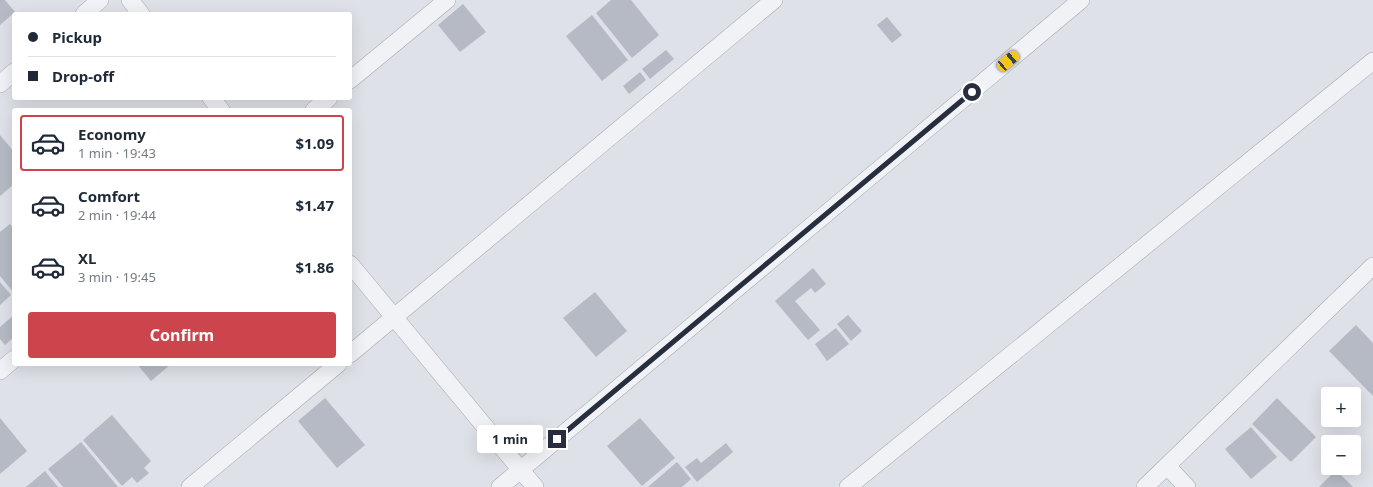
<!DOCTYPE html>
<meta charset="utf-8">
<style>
body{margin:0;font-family:"Noto Sans",sans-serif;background:#f6f6f7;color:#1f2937;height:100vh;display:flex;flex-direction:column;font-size:15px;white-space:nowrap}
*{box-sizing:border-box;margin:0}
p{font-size:13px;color:#747a83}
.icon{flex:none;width:22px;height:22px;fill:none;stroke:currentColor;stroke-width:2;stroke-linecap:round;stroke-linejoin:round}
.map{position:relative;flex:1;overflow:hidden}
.details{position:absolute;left:12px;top:108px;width:340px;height:258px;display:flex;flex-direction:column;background:#fff;border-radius:4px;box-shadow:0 4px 16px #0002}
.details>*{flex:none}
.banner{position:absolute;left:12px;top:12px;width:340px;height:88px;border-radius:4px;box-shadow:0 4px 16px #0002;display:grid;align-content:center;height:88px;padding:0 16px;background:#fff}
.controls{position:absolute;left:1321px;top:387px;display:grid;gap:8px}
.controls a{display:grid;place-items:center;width:40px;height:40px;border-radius:4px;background:#fff;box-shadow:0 4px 16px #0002;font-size:20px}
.end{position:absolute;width:18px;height:18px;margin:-9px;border:5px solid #272e3e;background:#fff;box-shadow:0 0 0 2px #fff}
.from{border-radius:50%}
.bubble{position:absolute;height:28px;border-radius:4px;background:#fff;box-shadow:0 4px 16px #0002;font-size:13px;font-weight:700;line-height:28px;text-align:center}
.car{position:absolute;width:12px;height:24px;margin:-12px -6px;border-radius:5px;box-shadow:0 0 3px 1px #0007;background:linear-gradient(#f5c518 24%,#345 0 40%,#f5c518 0 76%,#345 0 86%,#f5c518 0)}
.banner b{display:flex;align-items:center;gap:14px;height:38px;font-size:15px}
.banner b+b{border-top:1px solid #e0e1e3}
.banner i{width:10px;height:10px;background:#1f2937}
ul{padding:7px 0 0;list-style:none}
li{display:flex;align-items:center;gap:12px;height:56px;margin:0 8px 6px;padding:0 8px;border:2px solid transparent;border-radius:4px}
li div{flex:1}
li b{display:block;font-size:15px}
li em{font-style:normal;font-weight:700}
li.selected{border-color:#cc444c}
li>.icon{width:36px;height:36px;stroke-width:1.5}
.action{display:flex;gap:8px;margin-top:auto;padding:8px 16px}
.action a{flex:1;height:46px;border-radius:4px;background:#cc444c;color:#fff;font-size:16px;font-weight:700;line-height:46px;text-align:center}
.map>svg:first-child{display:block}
</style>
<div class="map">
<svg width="1373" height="487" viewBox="0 0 1373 487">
<rect width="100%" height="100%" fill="#dee1e7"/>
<path fill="#b5bac4" d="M0,0H5L15,12L0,25Z
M611,0H631L659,35L632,58L596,13Z
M463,4L486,32L460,52L438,25Z
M592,15L628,60L602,81L566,36Z
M887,17L902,35L892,43L877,25Z
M666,50L674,59L650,79L642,69Z
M640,72L646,80L629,94L623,86Z
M0,135L14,152V184L0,196Z
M10,224L14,229V293L0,276V232Z
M813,268L826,284L815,293L811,288L795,301L820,330L808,340L775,301Z
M0,282L11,295L0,305Z
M595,292L627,331L596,357L563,318Z
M14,315V337L5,345L0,339V327Z
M848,315L862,331L851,341L837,324Z
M1356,325L1373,343V396L1329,351Z
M836,328L849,344L827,361L815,344Z
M137,364H171L151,381Z
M325,398L365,445L337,468L298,421Z
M1277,398L1316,437L1291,462L1252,424Z
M112,415L151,461L144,468L149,473L137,483L132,477L122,486L83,440Z
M0,418L27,451L0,474Z
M640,418L675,458L642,486L607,446Z
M1251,427L1277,457L1251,479L1225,449Z
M81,442L118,487H63L48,469Z
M726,443L733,452L697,482L685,467L697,458L701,463Z
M677,462L691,479L682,487H648Z
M1336,470L1353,487H1319Z
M45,471L58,487H26Z"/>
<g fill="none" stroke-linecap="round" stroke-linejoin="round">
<g stroke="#a3a8b1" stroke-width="18">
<path id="street" d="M130,0L141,14
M84,14L100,0
M350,80L447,0
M0,84L14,72
M211,98L221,110
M314,110L329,98
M350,264L535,487
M350,354L774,0
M0,371L14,359
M1167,466L1187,487
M190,487L338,364
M500,487L1081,0
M848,487L1373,61
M1145,487L1373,266"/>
</g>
<use href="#street" stroke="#f1f2f6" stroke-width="17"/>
</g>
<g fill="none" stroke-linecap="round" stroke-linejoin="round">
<path stroke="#272e3e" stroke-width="5" d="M557,439L972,92"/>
</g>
</svg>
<div class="controls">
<a>+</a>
<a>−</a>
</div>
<i class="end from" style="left:972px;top:92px"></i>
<i class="end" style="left:557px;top:439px"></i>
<div class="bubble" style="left:477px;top:425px;width:66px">1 min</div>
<i class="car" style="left:1008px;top:61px;rotate:50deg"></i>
<div class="banner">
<b><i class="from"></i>Pickup</b>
<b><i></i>Drop-off</b>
</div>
<section class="details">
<ul>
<li class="selected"><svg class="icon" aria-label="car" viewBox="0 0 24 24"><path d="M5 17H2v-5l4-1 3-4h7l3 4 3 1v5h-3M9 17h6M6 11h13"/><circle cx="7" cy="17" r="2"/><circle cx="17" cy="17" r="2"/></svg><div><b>Economy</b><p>1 min · 19:43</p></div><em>$1.09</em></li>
<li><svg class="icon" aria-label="car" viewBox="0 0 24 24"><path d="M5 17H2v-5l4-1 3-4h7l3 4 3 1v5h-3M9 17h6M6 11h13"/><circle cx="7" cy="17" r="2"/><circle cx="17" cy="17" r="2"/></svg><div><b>Comfort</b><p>2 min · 19:44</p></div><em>$1.47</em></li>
<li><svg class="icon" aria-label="car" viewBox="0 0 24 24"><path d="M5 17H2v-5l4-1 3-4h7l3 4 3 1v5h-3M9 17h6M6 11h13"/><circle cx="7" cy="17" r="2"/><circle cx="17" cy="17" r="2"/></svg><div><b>XL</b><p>3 min · 19:45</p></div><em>$1.86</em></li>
</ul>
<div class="action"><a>Confirm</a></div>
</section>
</div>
